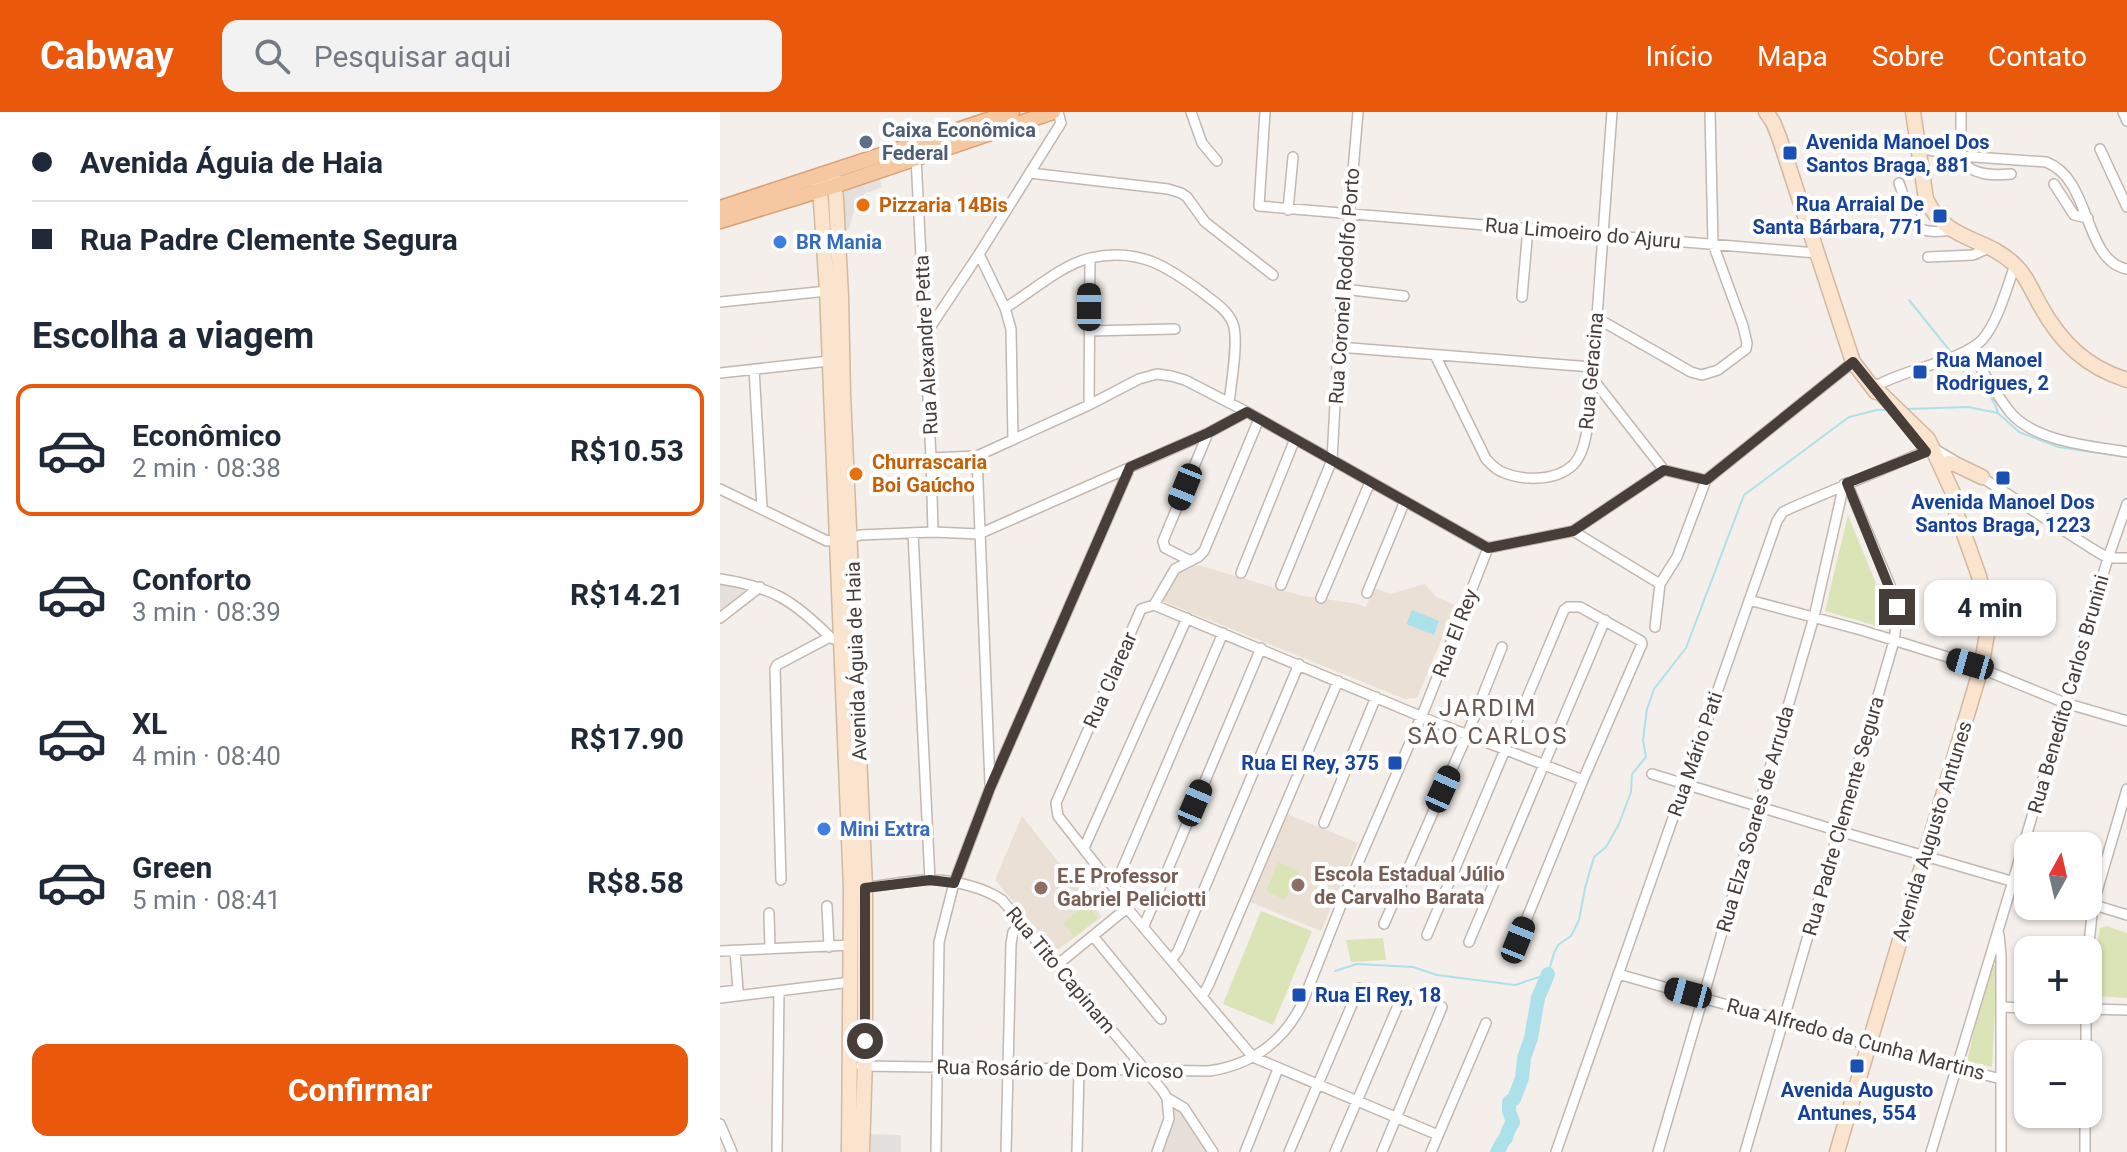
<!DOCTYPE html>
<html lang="pt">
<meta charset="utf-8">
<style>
body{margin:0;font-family:Roboto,sans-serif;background:#f2f2f3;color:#1f2937;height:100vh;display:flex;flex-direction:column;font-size:30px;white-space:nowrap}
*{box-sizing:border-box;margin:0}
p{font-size:26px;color:#747a83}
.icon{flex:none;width:44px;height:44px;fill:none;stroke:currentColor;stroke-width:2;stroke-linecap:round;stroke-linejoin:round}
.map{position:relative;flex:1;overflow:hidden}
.drawer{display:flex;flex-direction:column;background:#fff;width:720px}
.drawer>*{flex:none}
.hud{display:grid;align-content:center;height:176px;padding:0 32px;background:#fff}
.needle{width:52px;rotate:8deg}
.controls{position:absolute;left:1294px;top:720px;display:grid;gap:16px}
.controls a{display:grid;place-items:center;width:88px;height:88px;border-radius:16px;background:#fff;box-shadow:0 2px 6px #0004;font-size:40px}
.end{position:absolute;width:36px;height:36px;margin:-18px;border:10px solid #473e39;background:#fff;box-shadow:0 0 0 4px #fff}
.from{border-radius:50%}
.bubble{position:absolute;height:56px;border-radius:16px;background:#fff;box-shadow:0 2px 6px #0004;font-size:26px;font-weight:700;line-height:56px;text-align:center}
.car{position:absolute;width:24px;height:48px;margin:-24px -12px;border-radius:10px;box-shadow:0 0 6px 2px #0007;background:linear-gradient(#222 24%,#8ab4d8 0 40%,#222 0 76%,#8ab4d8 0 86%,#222 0)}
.hud b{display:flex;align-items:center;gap:28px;height:76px;font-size:30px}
.hud b+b{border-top:2px solid #e0e1e3}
.hud i{width:20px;height:20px;background:#1f2937}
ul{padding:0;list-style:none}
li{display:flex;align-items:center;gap:24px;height:132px;margin:0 16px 12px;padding:0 16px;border:4px solid transparent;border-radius:16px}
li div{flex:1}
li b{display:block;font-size:30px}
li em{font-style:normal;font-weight:700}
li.active{border-color:#ea580c}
li>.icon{width:72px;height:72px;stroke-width:1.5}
h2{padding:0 32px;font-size:36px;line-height:96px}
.button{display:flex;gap:16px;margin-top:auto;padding:16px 32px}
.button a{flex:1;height:92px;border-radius:16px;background:#ea580c;color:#fff;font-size:32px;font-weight:700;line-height:92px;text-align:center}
header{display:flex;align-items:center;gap:48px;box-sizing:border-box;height:112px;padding:0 40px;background:#ea580c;color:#fff}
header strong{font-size:38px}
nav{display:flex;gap:44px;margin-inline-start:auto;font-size:28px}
.search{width:560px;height:72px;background:#f2f2f3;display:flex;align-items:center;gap:20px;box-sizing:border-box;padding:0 28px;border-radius:16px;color:#747a83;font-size:30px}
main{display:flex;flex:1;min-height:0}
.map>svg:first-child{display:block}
</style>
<header>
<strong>Cabway</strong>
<div class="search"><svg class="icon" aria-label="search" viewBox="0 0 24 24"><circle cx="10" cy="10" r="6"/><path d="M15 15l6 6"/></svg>Pesquisar aqui</div>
<nav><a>Início</a><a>Mapa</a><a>Sobre</a><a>Contato</a></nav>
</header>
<main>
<section class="drawer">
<div class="hud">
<b><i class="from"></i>Avenida Águia de Haia</b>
<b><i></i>Rua Padre Clemente Segura</b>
</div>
<h2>Escolha a viagem</h2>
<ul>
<li class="active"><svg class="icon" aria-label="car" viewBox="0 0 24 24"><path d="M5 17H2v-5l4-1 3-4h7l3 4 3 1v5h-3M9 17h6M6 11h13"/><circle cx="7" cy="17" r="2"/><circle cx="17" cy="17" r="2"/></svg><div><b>Econômico</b><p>2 min · 08:38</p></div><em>R$10.53</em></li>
<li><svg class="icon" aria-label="car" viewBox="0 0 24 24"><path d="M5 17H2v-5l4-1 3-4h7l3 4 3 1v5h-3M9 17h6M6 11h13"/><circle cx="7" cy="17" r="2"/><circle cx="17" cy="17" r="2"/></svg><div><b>Conforto</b><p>3 min · 08:39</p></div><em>R$14.21</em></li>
<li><svg class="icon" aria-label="car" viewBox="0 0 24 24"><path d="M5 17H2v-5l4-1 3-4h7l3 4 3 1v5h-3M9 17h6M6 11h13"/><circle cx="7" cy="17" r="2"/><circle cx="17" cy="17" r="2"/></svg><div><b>XL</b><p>4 min · 08:40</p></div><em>R$17.90</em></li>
<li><svg class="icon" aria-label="car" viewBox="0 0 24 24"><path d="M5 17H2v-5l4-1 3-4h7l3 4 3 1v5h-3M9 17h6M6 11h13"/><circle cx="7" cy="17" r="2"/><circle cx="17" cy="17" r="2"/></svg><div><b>Green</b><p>5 min · 08:41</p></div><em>R$8.58</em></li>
</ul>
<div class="button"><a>Confirmar</a></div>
</section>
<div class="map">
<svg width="1407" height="1040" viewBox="0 0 1407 1040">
<rect width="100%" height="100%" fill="#f4efea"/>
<path fill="#e7dfd9" d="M0,468L40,475L0,508Z
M447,981L495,1040H441L454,1001Z"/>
<path fill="#ebe0d6" d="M478,453L579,483L638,492L646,495L654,476L670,482L705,472L716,485L736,493L697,586L685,587L442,489L452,464Z
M567,702L638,731L601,819L530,790Z
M302,704L382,805L339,837L332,836L275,768Z"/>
<path fill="#dbe4b7" d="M1128,403L1166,496L1167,517L1105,499Z
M558,750L578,759L565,788L546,779Z
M367,792L378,806L354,825L343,811Z
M541,799L592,819L553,913L503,892Z
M1386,814L1407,821V886L1376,884L1377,833L1380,816Z
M663,826L666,848L631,850L626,828Z
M1274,853L1277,859L1272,955L1247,949L1267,864L1271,855Z"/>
<path fill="#e3e0de" d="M159,65L162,75L144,82L134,98L129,117L123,119L122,87L126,77Z
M151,1022L181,1023V1040H151Z"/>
<path fill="#ade1ea" d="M692,498L719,509L714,523L686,512Z"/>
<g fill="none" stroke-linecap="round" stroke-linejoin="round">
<path stroke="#ade1ea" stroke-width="2" d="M1189,188L1230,239
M1238,251C1242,256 1246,263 1251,268C1264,279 1273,283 1278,301
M1188,297L1248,295L1278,301L1299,320L1338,335L1407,345
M615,859L637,852L693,855L717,863L795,873L828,862L834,841L838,833L851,824L859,808L865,776L874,745L886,735L899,712L911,680L912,662L926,645L923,628L927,597L934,577L966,536L1024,383L1129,305L1157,298H1169"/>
<path stroke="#ade1ea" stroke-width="14" d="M777,1040C781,1035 781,1030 786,1026L788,1019L793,1010L789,999V990L794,987L802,966L804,946L811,926L818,886L828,862"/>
<g stroke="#c2b7b1" stroke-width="12">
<path id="street" d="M471,0L482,31L497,49
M545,0L539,94L1096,141
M1241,0V49C1254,63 1272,64 1291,62
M1403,0L1407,9
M1198,36L1241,44L1326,50C1372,67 1363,149 1407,157
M1380,37L1407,95
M196,45L211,346L213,420
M310,61L448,77L461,81L467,85L485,110L553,163
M1179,71C1184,84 1191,115 1204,118C1213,121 1223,119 1232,118
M1334,72L1354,103L1368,106
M568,98L573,45
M259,142L285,196L291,217L293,328
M1208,145L1253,143L1269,136
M623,177L684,184
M802,185L808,116
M0,190L107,179
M285,196C310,181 341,153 370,146C418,135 447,154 483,181C494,190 508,198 513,212C519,228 511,272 509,291
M875,205L971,260L982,263L998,258L1026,237L1027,231L1023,214L993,132L990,0
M369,219L455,217
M205,223L259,142L341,11L338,0
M618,235L872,255
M1249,237C1262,258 1275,281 1290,300C1315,330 1371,334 1407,340
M715,243L766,347C770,351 774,356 780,359C801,369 835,370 853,353C866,340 867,315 870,299L892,0
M34,257L42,396
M0,261L109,249
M872,266L944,358
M1153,276C1182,257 1240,250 1262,228C1278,210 1287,175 1295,153
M369,293L370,146
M257,344L270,672
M211,346L257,344L369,293L419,267L437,262L451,264L465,268L527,300L768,436L853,419L944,358L986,368L1133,250
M1258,363L1371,436L1388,446H1407
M0,377L107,429L131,426L140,423L213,420L259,422L488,321L527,300
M853,419L940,472
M193,421L210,768
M471,449L445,436L443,429L488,321
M521,461L575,327
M0,467C53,475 74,489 111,526L114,527
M940,472L957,445L986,368
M561,473L612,348L618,235L638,0
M647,481L685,389
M601,486L650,370
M1029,488L1141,518L1250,552L1345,591L1407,609
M434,493L455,457L478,445L484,439L539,307
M0,506L40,475
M935,515L940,472
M932,662L1112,717L1308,774
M604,711L656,585
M364,736L467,506
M61,768L55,557L57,553L110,525
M140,776C163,774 187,768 210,768C231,767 265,776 282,788L442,978L447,986L464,996L493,1040
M394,776L503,521
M1368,791L1407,803
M107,794L109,835
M49,801L50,837
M664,812L747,623L782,535
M424,814L541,536
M707,823L844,498L848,495H860L921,529L922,532L863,668L798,828
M1279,823L1281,843V1040
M373,824L441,907
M749,830L885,508
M0,839L132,833
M1368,841L1373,793L1407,677
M451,848L458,839L579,552
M337,853L407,796
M898,862L1159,936L1281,967
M0,880L18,878L15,839
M482,885L489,872L618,569
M0,886L131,870
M1281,895L1308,896
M1368,897L1407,898
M1366,942V898
M141,954L489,959C531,953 563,930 582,892L632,765L705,596L768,436
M0,1012L12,1040
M718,1023L533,945L407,796L394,776L338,704L336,691L421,497L434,493L712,609L863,668
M57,1040L59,879
M216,1040L219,830L234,771L270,676L410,355
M286,1040L291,832L293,820L303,812
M357,1040L359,958
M437,1040L449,1007L447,986
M525,1040L558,957
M569,1040L639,876
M615,1040L683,882
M662,1040L722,895
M711,1040L766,911
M836,1040L1057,409L1063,400L1071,396L1213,336L1235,349
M938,1040L1094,505L1124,372
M1025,1040L1174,529C1177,510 1177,496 1172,478L1127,371
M1211,1040L1293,769L1388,446L1407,392
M1365,1040V1002"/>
</g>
<g stroke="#d2b8a0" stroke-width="17">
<path id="secondary" d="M1046,0L1053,10L1059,25L1133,250L1156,280
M1193,0L1206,87C1227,131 1263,123 1294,152C1306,163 1312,179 1320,193C1341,231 1366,255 1407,268
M113,65L116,86L121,185L123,282L145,776V947L142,1040
M98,67L101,90L107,179L131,777L129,1040
M1224,357L1228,351L1235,352L1262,365
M1117,1040L1261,556L1267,522L1264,487L1259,464L1235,397L1233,381L1208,327L1152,273"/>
</g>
<g stroke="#d9a073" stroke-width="17">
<path id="primary" d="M0,96L292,0
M0,109L114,74L333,0"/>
</g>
<use href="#street" stroke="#fff" stroke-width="9"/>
<use href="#secondary" stroke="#fae4ce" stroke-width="14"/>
<use href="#primary" stroke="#f5c8a2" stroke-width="14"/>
</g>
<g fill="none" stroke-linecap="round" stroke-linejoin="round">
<path stroke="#473e39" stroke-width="10" d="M145,929V776L210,768L234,771L270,676L410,355L488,321L527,300L768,436L853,419L944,358L986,368L1133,250L1206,340L1127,371L1177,495"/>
</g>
<circle fill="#5c6f8a" stroke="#fff" stroke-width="3" cx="146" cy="30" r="8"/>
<g fill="#1a4fb4" stroke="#fff" stroke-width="3">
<rect x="1062" y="33" width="16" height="16" rx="4"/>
<rect x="1212" y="96" width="16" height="16" rx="4"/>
<rect x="1192" y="252" width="16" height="16" rx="4"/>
<rect x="1275" y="358" width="16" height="16" rx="4"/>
<rect x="667" y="643" width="16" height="16" rx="4"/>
<rect x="571" y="875" width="16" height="16" rx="4"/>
<rect x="1129" y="946" width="16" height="16" rx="4"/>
</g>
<g fill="#e8710a" stroke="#fff" stroke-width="3">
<circle cx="143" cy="93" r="8"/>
<circle cx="136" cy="362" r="8"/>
</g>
<g fill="#3f7fe0" stroke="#fff" stroke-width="3">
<circle cx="60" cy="130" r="8"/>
<circle cx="104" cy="717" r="8"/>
</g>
<g fill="#8d6e63" stroke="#fff" stroke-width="3">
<circle cx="578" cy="773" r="8"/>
<circle cx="321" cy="776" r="8"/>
</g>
<g text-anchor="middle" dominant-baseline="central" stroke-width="8" stroke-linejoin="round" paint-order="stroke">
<g font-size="20" font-weight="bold" fill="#4e5e75" stroke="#fff" text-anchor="start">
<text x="162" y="18">Caixa Econômica<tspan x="162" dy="23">Federal</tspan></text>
</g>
<g font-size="20" font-weight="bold" fill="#164399" stroke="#fff" text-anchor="start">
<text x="1086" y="30">Avenida Manoel Dos<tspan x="1086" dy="23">Santos Braga, 881</tspan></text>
<text x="1204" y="92" text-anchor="end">Rua Arraial De<tspan x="1204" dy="23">Santa Bárbara, 771</tspan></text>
<text x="1216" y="248">Rua Manoel<tspan x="1216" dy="23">Rodrigues, 2</tspan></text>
<text x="1283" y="390" text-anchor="middle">Avenida Manoel Dos<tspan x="1283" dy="23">Santos Braga, 1223</tspan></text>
<text x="659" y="651" text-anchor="end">Rua El Rey, 375</text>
<text x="595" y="883">Rua El Rey, 18</text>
<text x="1137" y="978" text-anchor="middle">Avenida Augusto<tspan x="1137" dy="23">Antunes, 554</tspan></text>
</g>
<g font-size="20" font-weight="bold" fill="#c56008" stroke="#fff" text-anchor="start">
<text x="159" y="93">Pizzaria 14Bis</text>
<text x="152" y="350">Churrascaria<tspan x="152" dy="23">Boi Gaúcho</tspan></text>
</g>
<g font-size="20" fill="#473e39" stroke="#fff">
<text transform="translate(863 121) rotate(5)">Rua Limoeiro do Ajuru</text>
<text transform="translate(624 174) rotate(-86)">Rua Coronel Rodolfo Porto</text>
<text transform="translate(206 233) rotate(-93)">Rua Alexandre Petta</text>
<text transform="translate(871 259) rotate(-85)">Rua Geracina</text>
<text transform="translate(735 521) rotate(-69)">Rua El Rey</text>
<text transform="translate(136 549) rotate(-92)">Avenida Águia de Haia</text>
<text transform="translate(390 568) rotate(-66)">Rua Clarear</text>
<text transform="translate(1348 582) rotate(-74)">Rua Benedito Carlos Brunini</text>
<text transform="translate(975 642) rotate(-71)">Rua Mário Pati</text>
<text transform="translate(1123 704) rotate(-74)">Rua Padre Clemente Segura</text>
<text transform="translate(1035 707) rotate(-74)">Rua Elza Soares de Arruda</text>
<text transform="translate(1212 719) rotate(-73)">Avenida Augusto Antunes</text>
<text transform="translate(341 858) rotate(50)">Rua Tito Capinam</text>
<text transform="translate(1136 927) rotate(15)">Rua Alfredo da Cunha Martins</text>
<text transform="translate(340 957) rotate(1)">Rua Rosário de Dom Vicoso</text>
</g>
<g font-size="20" font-weight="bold" fill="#366cbe" stroke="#fff" text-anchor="start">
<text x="76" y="130">BR Mania</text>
<text x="120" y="717">Mini Extra</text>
</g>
<g font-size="20" font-weight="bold" fill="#785e54" stroke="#fff" text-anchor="start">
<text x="594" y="762">Escola Estadual Júlio<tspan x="594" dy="23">de Carvalho Barata</tspan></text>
<text x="337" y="764">E.E Professor<tspan x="337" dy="23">Gabriel Peliciotti</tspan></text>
</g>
<g font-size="24" letter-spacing="2" fill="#695951" stroke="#fff">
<text x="768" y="596">JARDIM<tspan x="768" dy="28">SÃO CARLOS</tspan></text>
</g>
</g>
</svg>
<div class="controls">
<a><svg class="needle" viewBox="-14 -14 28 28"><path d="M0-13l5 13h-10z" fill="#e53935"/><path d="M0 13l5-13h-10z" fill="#747a83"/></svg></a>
<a>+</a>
<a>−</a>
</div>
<i class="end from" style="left:145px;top:929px"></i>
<i class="end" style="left:1177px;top:495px"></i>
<div class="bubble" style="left:1204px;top:468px;width:132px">4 min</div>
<i class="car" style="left:369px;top:195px;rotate:0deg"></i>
<i class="car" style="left:465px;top:375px;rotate:202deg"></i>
<i class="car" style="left:1250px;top:552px;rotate:286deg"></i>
<i class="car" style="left:723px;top:677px;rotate:24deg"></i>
<i class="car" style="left:475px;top:691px;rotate:23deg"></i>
<i class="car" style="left:798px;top:828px;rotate:22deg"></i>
<i class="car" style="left:968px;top:881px;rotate:285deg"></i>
</div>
</main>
